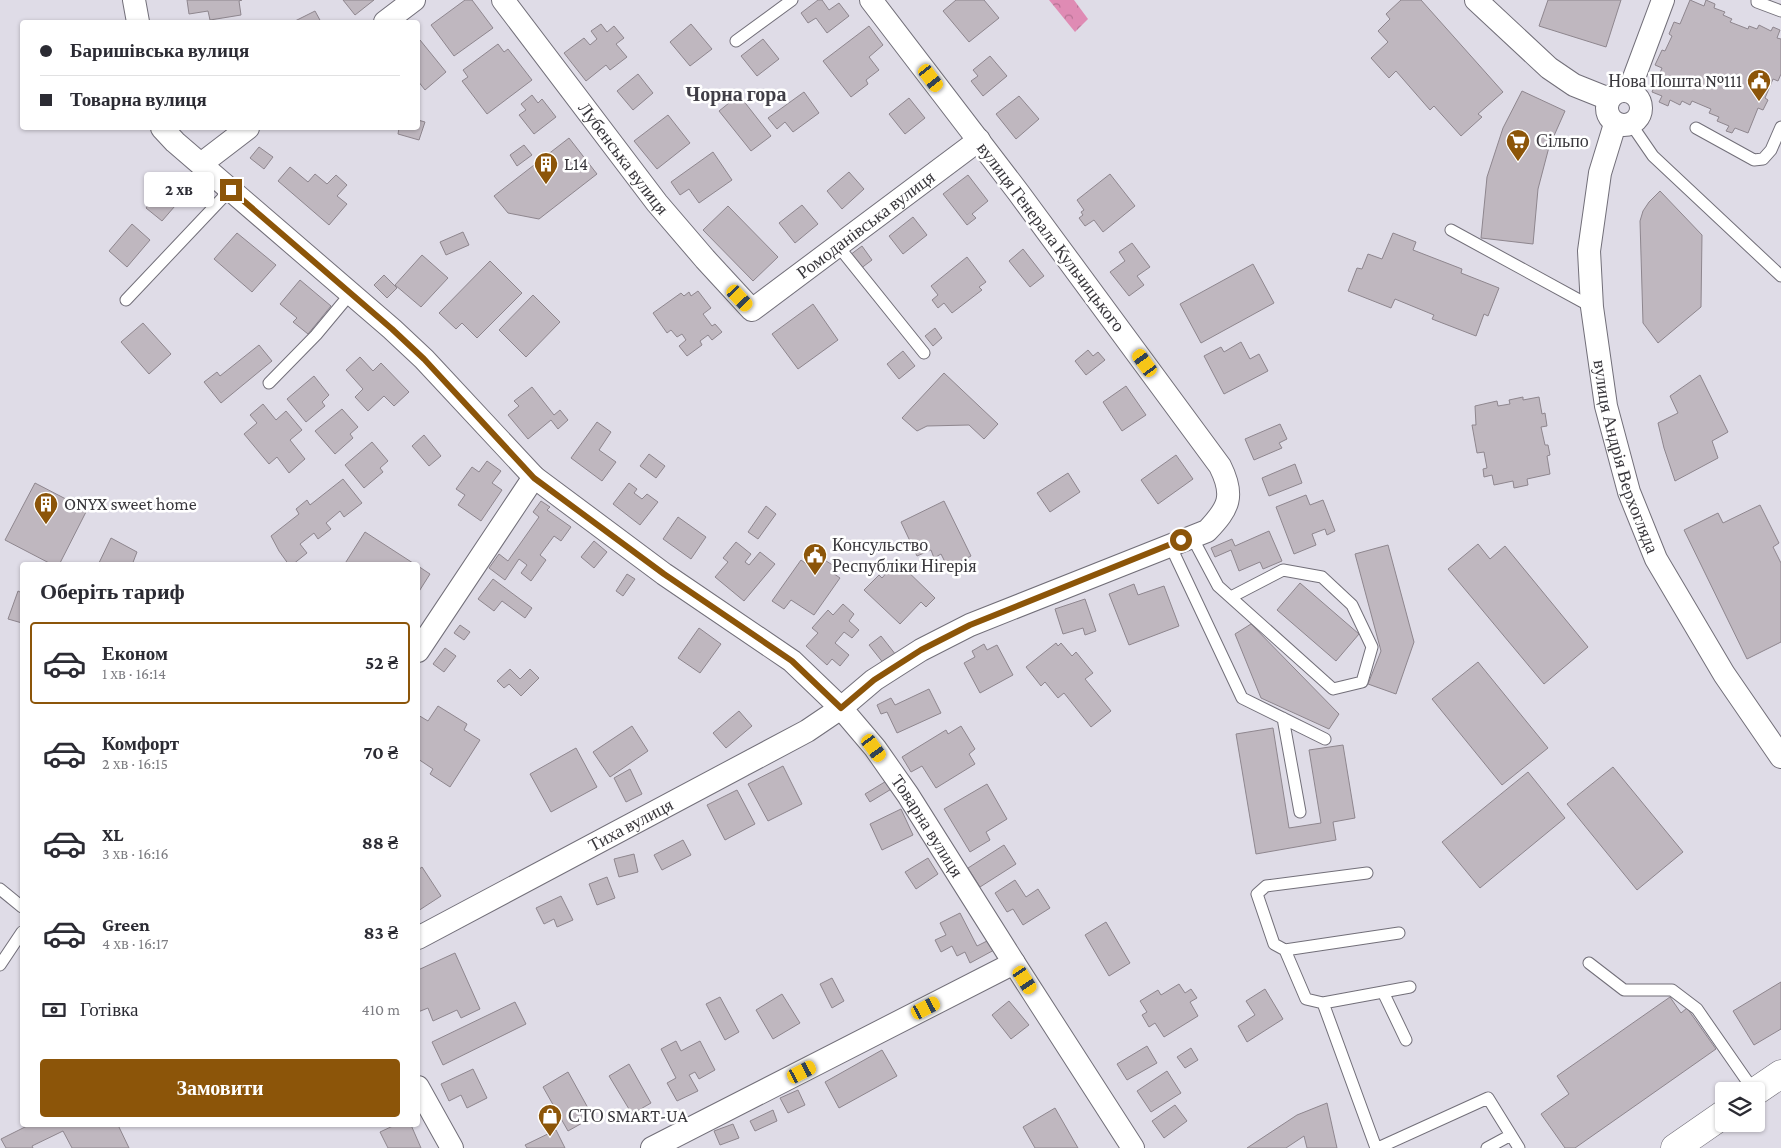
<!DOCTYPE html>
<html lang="uk">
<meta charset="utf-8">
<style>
body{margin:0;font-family:"Crimson Pro",serif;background:#f2f2f3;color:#2b2b33;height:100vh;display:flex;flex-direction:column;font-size:19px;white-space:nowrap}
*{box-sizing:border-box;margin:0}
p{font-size:16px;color:#7c7c81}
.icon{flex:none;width:28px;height:28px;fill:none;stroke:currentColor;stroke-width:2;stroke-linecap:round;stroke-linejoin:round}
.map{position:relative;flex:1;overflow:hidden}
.details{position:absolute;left:20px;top:562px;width:400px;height:565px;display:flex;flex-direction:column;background:#fff;border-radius:5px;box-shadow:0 1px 4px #0004}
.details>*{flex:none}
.hud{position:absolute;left:20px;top:20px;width:400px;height:110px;border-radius:5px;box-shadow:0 1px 4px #0004;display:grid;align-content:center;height:110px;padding:0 20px;background:#fff}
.buttons{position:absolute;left:1715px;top:1082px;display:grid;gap:10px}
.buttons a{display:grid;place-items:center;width:50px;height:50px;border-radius:5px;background:#fff;box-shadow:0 1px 4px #0004;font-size:25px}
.end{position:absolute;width:22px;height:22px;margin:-11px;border:6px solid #8c5509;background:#fff;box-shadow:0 0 0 2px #fff}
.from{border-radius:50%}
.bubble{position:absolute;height:35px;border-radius:5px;background:#fff;box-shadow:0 1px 4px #0004;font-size:16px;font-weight:700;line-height:35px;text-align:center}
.car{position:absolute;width:15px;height:30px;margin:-15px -8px;border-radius:6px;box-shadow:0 0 4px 1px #0007;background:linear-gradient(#f5c518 24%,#345 0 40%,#f5c518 0 76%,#345 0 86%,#f5c518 0)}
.hud b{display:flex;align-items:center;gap:18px;height:48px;font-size:19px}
.hud b+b{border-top:1px solid #e1e1e2}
.hud i{width:12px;height:12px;background:#2b2b33}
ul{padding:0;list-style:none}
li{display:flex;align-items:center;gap:15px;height:82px;margin:0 10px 8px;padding:0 10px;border:2px solid transparent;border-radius:5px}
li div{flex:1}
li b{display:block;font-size:19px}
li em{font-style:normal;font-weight:700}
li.selected{border-color:#8c5509}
li>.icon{width:45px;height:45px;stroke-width:1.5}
h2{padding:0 20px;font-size:22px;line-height:60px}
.pay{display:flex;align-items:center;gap:12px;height:55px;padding:0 20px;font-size:19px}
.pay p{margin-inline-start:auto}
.primary-button{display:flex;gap:10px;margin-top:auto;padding:10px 20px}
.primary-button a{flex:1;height:58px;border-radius:5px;background:#8c5509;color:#fff;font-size:20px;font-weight:700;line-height:58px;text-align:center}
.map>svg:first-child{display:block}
</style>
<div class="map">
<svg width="1781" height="1148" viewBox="0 0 1781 1148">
<defs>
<pattern id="forest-crowns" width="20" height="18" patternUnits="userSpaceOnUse" patternTransform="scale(1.25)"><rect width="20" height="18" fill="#df8bb4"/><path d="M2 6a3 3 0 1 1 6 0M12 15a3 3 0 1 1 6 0" fill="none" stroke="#b67294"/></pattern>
</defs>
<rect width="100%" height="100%" fill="#dfdce7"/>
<path fill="url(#forest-crowns)" d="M1049,0H1074L1088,19L1075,32Z"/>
<path fill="#bfb7bf" stroke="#8e868e" d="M187,0H242L239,1L241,15L210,20L208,11L189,14Z
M343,0H374L355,15Z
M465,0H472L493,28L454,56L431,25Z
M818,0H822L829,10L839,3L849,16L827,33L816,18L808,23L801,13Z
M956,0H984L999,18L969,42L943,11Z
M1401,0H1421L1503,92L1478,114L1482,117L1461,136L1434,106L1430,110L1396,71L1389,78L1371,58L1388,42L1378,31L1390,19L1386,14Z
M1548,0H1621L1606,47L1539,26Z
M1690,0L1704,6L1706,0L1715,4L1714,8L1725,12L1723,15L1732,19L1730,22L1748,29L1749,26L1757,29L1759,25L1771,31L1773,27L1780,30L1777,38L1781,39V74L1778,81L1773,79L1765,98L1768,100L1763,110L1758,108L1748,133L1735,128L1732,133L1726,131L1729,126L1717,121L1719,117L1709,113L1711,109L1692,101L1690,105L1682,101L1680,105L1670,100L1668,106L1659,102L1662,96L1652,92L1662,68L1655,65L1662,50L1665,51L1672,36L1669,34L1674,22L1680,24Z
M315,11L321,22H293Z
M601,24L607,32L614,26L624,38L616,44L627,57L610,70L606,65L586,81L564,53L584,38L590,45L597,39L591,31Z
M691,24L712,49L690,66L670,42Z
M869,26L883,45L869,57L879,70L866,80L868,84L851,97L823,61Z
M763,39L779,59L757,76L741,56Z
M420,40L446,72L425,90L418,81V41Z
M498,44L504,52L508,49L532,80L487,114L462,81L468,77L463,70Z
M990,56L1007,76L983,96L971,81L978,76L973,70Z
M638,74L653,93L633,110L617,91Z
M1522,91L1565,111L1549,147L1538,189L1533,244L1481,238L1487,177L1503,128Z
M804,92L819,113L793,132L785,122L777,129L768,118Z
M532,95L538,103L542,99L556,117L534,134L519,115L526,110L521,104Z
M739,95L771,136L751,151L719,111Z
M1019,96L1039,119L1016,139L996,114Z
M909,98L925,118L905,134L889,114Z
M668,115L690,143L657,169L634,141Z
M418,120L425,122L419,140L398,134L399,128H418Z
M569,138L597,174L539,219L508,213L494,196Z
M524,145L532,155L517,166L510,155Z
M259,147L273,157L264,169L250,158Z
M713,152L732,180L699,203L689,189L680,195L671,182Z
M290,167L308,182L315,174L327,184L336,175L347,185L337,196L347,204L329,225L278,181Z
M849,172L864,189L842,209L827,191Z
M1110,174L1135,206L1103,232L1094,220L1085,226L1079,218L1083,215L1081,212L1084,210L1077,200Z
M968,175L988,201L972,214L976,218L967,225L943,194Z
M164,185L181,199L162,221L146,208Z
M1660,191L1702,235L1701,307L1658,343L1643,323L1640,221L1643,211L1649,202Z
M802,205L818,224L795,243L779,223Z
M728,206L778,257L753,281L703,230Z
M913,217L927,235L903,254L889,236Z
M132,224L150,240L127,267L109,251Z
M463,232L469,245L446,255L440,242Z
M237,233L276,265L252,292L214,259Z
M1393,233L1416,242L1413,250L1462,269L1461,273L1499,288L1488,316L1484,314L1476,336L1432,319L1434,315L1395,299L1391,308L1348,291L1357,268L1362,269L1368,254L1382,259Z
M1132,243L1150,267L1137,276L1144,285L1129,296L1110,272L1125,261L1119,252Z
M862,246L872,260L860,269L850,255Z
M1023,249L1044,276L1030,287L1009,261Z
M422,255L448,278L421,307L395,285Z
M967,257L986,282L979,287L982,290L952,313L944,303L938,308L932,300L938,295L931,286Z
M490,261L522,293L477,338L462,323L456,329L439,313Z
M1253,264L1274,303L1201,343L1180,304Z
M384,275L397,288L387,298L374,285Z
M300,280L331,306L308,334L293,322L297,318L280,304Z
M698,291L711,308L703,314L712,326L715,324L722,332L712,340L708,335L700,341L702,345L687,356L679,346L686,340L682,334L677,337L671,330L667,333L653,313L681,293L684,296L689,292L691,296Z
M533,295L560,322L526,357L499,330Z
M813,304L838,340L798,369L772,334Z
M143,323L171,354L149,374L121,342Z
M935,328L942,338L933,346L925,336Z
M1241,342L1250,359L1259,354L1268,371L1224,394L1204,356L1221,347L1224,352Z
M259,345L272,361L221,403L204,382L217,372L220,376Z
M1088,350L1093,356L1098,352L1105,360L1086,375L1075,361Z
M903,351L915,366L899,379L887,364Z
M360,357L373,371L381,363L409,392L394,406L384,396L368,411L355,397L363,389L346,370Z
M944,373L998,424L984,439L969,425L927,426L917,431L902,418Z
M1700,375L1728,432L1712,441L1718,458L1675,481L1664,448L1658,423L1678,413L1670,396Z
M314,376L329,395L322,402L325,406L306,422L287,399Z
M1126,386L1146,415L1122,431L1103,402Z
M532,387L554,415L560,410L568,420L558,429L551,420L528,439L508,415L519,406L514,401Z
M1523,397V400L1539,397L1542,414L1545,413L1547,426L1541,427L1545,445H1548L1550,455L1547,456L1550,474L1527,479L1528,485L1514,488L1513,481L1494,485L1492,475L1484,477L1483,469L1487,468L1484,452L1477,453L1472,425H1476L1475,406L1497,401L1498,406L1510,404L1509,400Z
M263,404L276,420L286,411L302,430L290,440L305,459L289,473L277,457L269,464L244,434L257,423L250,415Z
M342,409L358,427L350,434L353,438L335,454L315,431Z
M597,422L611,432L599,450L616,462L602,481L571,458Z
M1280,424L1287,439L1279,443L1282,448L1254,460L1245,439Z
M424,435L441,456L429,466L412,446Z
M372,442L388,461L380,468L383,472L364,488L345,465Z
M649,454L665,466L656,478L640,466Z
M1176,455L1193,479L1158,504L1141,480Z
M487,461L501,471L492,483L502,490L481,521L458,505L465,495L456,489L472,467L479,472Z
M1295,464L1302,483L1269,496L1262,478Z
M1068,473L1080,492L1050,512L1037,493Z
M343,479L362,503L344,517L340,511L326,523L331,529L318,539L314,533L300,544L307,553L292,565H289L279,551L271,536L299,514L296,509L307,500L310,505Z
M35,483L87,510L59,565H53L5,540Z
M629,483L637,489L634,493L642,499L647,494L658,502L640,525L613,504Z
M1306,495L1310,505L1323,500L1335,531L1327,535L1325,529L1312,534L1316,545L1294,554L1276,507Z
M541,501L550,507L547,510L571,527L561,541L554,536L540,555L546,560L531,581L521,573L527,565L519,559L505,580L489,568L499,554L508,561L539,517L533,512Z
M944,501L971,556L948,568L941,554L934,558L931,550L917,556L901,522Z
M1760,505L1779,543L1773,547L1781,563V642L1747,659L1684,530L1718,513L1723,523Z
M766,506L776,514L758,539L748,532Z
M678,517L706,537L691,559L663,539Z
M1269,531L1282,561L1263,569L1260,562L1239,571L1231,550L1215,557L1211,548L1232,539L1235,546Z
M365,532L416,565H344Z
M111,538L137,552L132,565H98Z
M594,541L607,552L594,568L581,557Z
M736,542L751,554L745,562L749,565L760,552L775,564L744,601L715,577L728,562L723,558Z
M1478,544L1490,559L1505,546L1588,647L1544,684L1448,569Z
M1388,545L1414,642L1396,694L1368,684L1381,651L1355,554Z
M820,557L834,566L830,571L840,578L814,615L791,600L784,609L772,601L801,560L812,568Z
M897,561L935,598L926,607L921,602L900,624L864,590L879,575L882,578Z
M418,566L430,574L418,593Z
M627,574L635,579L623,596L616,591Z
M493,579L532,608L525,618L502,601L494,611L478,599Z
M1300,583L1359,634L1336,661L1277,610Z
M1134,584L1138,595L1164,586L1179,626L1129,645L1109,594Z
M18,591L22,593V623L8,619Z
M1085,599L1096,631L1085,635L1083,628L1063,634L1055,609Z
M843,604L854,614L849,621L859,630L852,638L844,632L835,643L849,655L840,666L832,659L827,665L806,646L818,633L812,628L828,610L833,615Z
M1251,624L1339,714L1329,729L1261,698L1235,634Z
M460,625L470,632L464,640L454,633Z
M699,628L721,644L700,673L678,658Z
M881,636L896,655L884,664L869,645Z
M1056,643L1058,646L1061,643L1072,656L1076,652L1093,673L1085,679L1111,711L1091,727L1064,693L1058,698L1045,682L1041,686L1026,667Z
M984,644L987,650L997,645L1013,675L980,693L964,663L975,657L972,651Z
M445,648L456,656L444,672L433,664Z
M1478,662L1548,748L1502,785L1432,699Z
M510,669L520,679L530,669L539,678L521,696L509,684L504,688L497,681Z
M929,689L941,713L897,733L887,712L881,714L877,705L891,698L895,705Z
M438,706L467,724L464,730L480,740L450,787L430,774L433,769L418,759V715L428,721Z
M739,711L752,726L726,748L713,733Z
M632,726L648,751L610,777L593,752Z
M961,726L975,749L969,754L975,764L936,788L922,766L911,772L902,757L946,730L948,734Z
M1273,728L1289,828L1321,823L1309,750L1343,745L1355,818L1333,822L1336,840L1256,854L1236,734Z
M576,748L597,787L551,812L530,774Z
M783,766L802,804L768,821L748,784Z
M1613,767L1683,852L1637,890L1567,804Z
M630,769L642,794L626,802L614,778Z
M1528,772L1565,818L1480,888L1442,842Z
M888,780L893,788L870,802L865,794Z
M987,784L1007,819L986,832L990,840L970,852L944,809Z
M737,790L755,824L725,840L707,805Z
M901,809L913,835L882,850L870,824Z
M683,840L691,855L662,870L654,855Z
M1004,845L1016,864L980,887L968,868Z
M634,854L638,872L619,877L614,859Z
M928,858L938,874L916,889L905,872Z
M422,867L441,896L418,911V870Z
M607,877L615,898L597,905L589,884Z
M1015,880L1026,897L1038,889L1050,908L1023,925L1013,909L1007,912L995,893Z
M561,896L573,920L557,927L554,919L544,924L536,908Z
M960,913L977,946L991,939L996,949L970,963L965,952L957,956L952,946L941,952L935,940L946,935L940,923Z
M1106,922L1130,963L1109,976L1085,935Z
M455,953L480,1009L461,1018L457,1010L433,1021L428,1008L418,1012V970Z
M832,978L844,1001L832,1008L820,984Z
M1781,982V1029L1754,1045L1733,1011Z
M1179,984L1185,993L1191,989L1197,998L1190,1002L1198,1016L1164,1037L1155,1023L1149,1027L1142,1015L1147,1012L1140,1001L1158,990L1161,995Z
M1265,989L1283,1019L1247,1042L1238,1026L1255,1015L1246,1001Z
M782,994L800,1023L773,1039L756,1010Z
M720,997L739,1032L725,1040L706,1004Z
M1670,997L1681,1013L1687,1008L1716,1049L1575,1148H1565L1541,1114L1569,1094L1557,1076Z
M1009,1001L1029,1025L1011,1039L992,1015Z
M515,1002L526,1024L443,1065L432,1042Z
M676,1041L681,1051L700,1041L715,1070L699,1079L695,1072L689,1075L698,1091L677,1101L667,1083L676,1078L661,1049Z
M1147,1046L1157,1063L1127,1080L1117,1064Z
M1191,1048L1198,1060L1185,1068L1177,1057Z
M882,1050L897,1076L839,1108L825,1082Z
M629,1064L651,1103L632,1114L609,1076Z
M473,1069L487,1098L467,1108L461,1095L449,1101L441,1084Z
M1167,1071L1181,1093L1151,1112L1137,1091Z
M568,1072L593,1117L568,1131L543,1087Z
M798,1090L805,1105L788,1113L780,1098Z
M1327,1103L1337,1148H1307L1304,1136L1286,1148H1247L1297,1115Z
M1175,1105L1187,1121L1164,1138L1152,1121Z
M1055,1108L1078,1148H1035L1023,1127Z
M773,1110L777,1121L755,1131L750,1121Z
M733,1124L739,1138L720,1145L714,1131Z
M29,1125H118L129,1148H72L63,1131L32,1146L33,1148H6L1,1139Z
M395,1125H411L421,1148H388L380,1132Z
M556,1130L565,1148H527L525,1145Z"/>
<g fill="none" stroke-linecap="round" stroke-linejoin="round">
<g stroke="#726f79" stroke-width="13">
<path id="service" d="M1757,0V2L1781,11
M736,41L792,0
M1631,124L1653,156L1781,276
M1696,128L1754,160L1763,159L1771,150L1781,127
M1451,230L1592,307
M838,246L924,353
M126,300L231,189
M269,383L316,335L351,293
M1192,537L1218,586L1333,689L1362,682L1372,647L1352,605L1322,577L1283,570L1231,597
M1170,545L1242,698L1325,739
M1283,718L1300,812
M1367,873L1266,886L1257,894L1274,944L1285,950L1306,999L1323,1003L1376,1148
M0,889L22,907
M1285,950L1399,933
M1589,963L1624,990H1672L1697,1009L1754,1091
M0,965L22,932
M1383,992L1406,1040
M1323,1003L1410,987
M1378,1148L1488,1098L1519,1148
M1487,1148L1511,1135"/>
</g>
<g stroke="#726f79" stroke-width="24">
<g id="minor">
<path d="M134,0L138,22"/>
<path id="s1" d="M503,0L657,203L705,259L752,310L979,140"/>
<path d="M1476,0L1549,68L1574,85L1609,99"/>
<path d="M385,22L414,0"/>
<circle cx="1624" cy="108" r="17"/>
<path d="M1629,91L1663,0"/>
<path id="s2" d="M1615,124L1600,173L1589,251L1592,307L1606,406L1629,492L1656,559L1724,674L1781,757"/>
<path id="s3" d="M162,128L175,142L392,329L424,359L534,477L664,574L792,661L841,708L875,748L908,795L1014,963L1133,1148"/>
<path d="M201,164L248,128"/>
<path d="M418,651L534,477"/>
<path id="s4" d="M418,938L807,731L841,708L874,680L921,650L970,625L1207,531C1229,508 1235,496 1220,466L1018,192L871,0"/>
<path d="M418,1087L452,1148"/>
<path d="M652,1148L1014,963"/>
</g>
</g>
<g stroke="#726f79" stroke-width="29">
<path id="tertiary" d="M1756,1091L1781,1074
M1675,1148L1724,1114"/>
</g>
<use href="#service" stroke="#fff" stroke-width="11"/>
<use href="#minor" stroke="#fff" stroke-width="22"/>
<use href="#tertiary" stroke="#fff" stroke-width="28"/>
</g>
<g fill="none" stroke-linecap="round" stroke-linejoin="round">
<path stroke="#8c5509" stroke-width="6" d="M231,190L392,329L424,359L534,478L664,574L792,661L841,708L874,680L921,650L970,625L1181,540"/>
</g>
<defs>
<g id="civic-pin" transform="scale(1.25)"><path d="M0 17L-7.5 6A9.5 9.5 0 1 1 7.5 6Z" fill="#8c5509" stroke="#fff"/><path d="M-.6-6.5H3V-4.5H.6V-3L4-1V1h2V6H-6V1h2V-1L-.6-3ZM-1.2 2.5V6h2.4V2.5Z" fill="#fff"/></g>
<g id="supermarket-pin" transform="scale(1.25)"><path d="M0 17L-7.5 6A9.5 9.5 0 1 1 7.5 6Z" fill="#8c5509" stroke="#fff"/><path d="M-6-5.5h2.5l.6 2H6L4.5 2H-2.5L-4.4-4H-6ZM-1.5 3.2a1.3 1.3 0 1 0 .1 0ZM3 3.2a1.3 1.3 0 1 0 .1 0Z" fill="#fff"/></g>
<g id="building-pin" transform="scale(1.25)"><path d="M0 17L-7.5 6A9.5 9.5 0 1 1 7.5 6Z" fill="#8c5509" stroke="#fff"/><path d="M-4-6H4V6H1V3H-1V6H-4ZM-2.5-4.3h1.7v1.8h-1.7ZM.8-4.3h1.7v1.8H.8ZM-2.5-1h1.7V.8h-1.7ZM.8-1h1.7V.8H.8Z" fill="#fff"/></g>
<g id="shop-pin" transform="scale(1.25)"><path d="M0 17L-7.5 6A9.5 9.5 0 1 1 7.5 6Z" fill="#8c5509" stroke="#fff"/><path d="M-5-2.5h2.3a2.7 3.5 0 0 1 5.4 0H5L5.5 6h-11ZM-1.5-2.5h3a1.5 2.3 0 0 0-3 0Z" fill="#fff"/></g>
</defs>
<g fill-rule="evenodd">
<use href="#civic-pin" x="1759" y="81"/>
<use href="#supermarket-pin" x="1518" y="141"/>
<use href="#building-pin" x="546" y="164"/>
<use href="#building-pin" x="46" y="504"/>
<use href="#civic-pin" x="815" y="555"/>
<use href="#shop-pin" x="550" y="1116"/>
</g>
<g text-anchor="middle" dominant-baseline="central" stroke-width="5" stroke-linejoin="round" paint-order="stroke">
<g font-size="18" fill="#39373c" stroke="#fff" text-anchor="start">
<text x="1742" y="81" text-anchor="end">Нова Пошта №111</text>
<text x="1536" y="141">Сільпо</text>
<text x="564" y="164">L14</text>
<text x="64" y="504">ONYX sweet home</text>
<text x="832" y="545">Консульство<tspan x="832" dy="21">Республіки Нігерія</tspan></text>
<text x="568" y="1116">СТО SMART-UA</text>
</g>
<g font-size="18" fill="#39373c" stroke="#fff">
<text stroke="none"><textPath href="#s1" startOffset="199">Лубенська вулиця</textPath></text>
<text stroke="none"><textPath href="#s1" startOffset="540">Ромоданівська вулиця</textPath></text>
<text transform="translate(1051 237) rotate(53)">вулиця Генерала Кульчицького</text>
<text stroke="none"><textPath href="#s2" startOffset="340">вулиця Андрія Верхогляда</textPath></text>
<text stroke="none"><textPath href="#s4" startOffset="241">Тиха вулиця</textPath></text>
<text stroke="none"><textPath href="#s3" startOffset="1042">Товарна вулиця</textPath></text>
</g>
<g font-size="20" font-weight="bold" fill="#403e46" stroke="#fff">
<text x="736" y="94">Чорна гора</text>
</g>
</g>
</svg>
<div class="buttons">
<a><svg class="icon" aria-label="layers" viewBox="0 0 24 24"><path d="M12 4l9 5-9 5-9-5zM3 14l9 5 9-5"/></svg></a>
</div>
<i class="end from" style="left:1181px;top:540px"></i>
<i class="end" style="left:231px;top:190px"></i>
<div class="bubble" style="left:144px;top:172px;width:70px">2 хв</div>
<i class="car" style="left:931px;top:78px;rotate:143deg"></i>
<i class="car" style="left:740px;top:298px;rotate:137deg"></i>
<i class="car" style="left:1145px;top:363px;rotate:324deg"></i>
<i class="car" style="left:874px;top:748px;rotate:144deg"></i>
<i class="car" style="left:1025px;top:980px;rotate:147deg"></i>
<i class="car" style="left:926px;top:1008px;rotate:63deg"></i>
<i class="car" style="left:802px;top:1072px;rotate:63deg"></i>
<div class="hud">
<b><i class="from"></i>Баришівська вулиця</b>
<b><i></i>Товарна вулиця</b>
</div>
<section class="details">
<h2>Оберіть тариф</h2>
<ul>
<li class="selected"><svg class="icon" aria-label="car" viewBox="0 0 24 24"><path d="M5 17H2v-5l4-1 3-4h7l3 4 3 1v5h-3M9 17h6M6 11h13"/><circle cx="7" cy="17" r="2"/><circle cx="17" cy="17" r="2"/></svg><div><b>Економ</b><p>1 хв · 16:14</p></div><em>52 ₴</em></li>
<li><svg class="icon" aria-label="car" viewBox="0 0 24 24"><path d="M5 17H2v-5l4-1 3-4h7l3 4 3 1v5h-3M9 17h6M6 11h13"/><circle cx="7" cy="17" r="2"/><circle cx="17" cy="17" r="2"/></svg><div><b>Комфорт</b><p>2 хв · 16:15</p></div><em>70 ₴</em></li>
<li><svg class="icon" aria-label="car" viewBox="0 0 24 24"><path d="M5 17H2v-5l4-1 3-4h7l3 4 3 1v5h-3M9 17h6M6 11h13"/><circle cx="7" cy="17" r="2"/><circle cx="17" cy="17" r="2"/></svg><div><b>XL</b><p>3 хв · 16:16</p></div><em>88 ₴</em></li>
<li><svg class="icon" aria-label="car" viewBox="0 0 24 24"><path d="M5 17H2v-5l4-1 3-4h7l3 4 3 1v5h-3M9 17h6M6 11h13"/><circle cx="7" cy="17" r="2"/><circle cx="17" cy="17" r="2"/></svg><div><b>Green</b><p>4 хв · 16:17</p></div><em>83 ₴</em></li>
</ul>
<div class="pay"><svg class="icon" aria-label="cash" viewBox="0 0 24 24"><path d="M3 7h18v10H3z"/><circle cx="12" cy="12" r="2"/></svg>Готівка<p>410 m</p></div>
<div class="primary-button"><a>Замовити</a></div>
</section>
</div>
